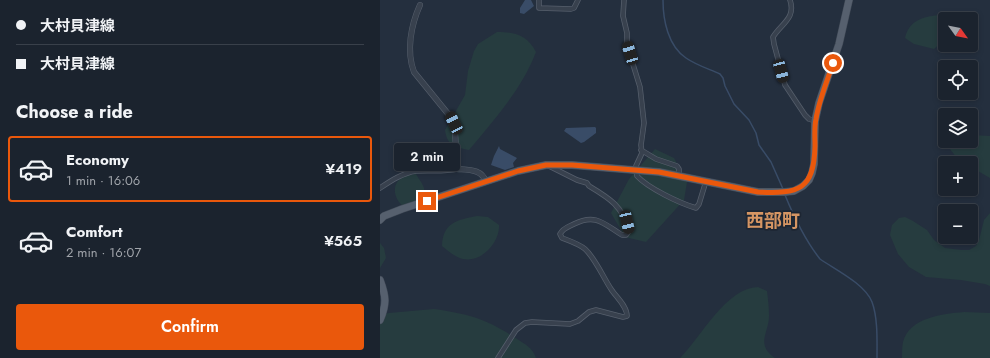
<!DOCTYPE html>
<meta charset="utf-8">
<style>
body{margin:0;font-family:Jost,"Noto Sans JP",sans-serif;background:#242b36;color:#f1f3f6;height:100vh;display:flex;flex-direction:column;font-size:15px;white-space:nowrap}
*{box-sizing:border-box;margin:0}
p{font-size:13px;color:#a0a4aa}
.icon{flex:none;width:22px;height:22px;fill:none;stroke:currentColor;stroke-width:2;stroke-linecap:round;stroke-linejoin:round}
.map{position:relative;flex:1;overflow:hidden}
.side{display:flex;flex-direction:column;background:#1b232e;width:380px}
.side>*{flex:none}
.top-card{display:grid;align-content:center;height:88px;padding:0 16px;background:#1b232e}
.needle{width:26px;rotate:123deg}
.fabs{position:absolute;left:558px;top:12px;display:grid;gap:8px}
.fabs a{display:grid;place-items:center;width:40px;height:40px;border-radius:4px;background:#1b232e;box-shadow:0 2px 6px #0003,0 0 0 1px #39404a;font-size:20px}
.end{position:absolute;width:18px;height:18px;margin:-9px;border:5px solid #ea580c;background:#fff;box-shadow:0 0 0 2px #fff}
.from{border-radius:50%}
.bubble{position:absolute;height:28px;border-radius:4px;background:#1b232e;box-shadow:0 2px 6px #0003,0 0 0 1px #39404a;font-size:13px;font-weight:600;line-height:28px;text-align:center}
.car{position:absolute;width:12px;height:24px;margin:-12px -6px;border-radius:5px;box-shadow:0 0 3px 1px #0007;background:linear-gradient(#222 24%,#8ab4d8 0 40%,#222 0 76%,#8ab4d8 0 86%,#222 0)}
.top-card b{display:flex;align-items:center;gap:14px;height:38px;font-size:15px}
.top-card b+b{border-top:1px solid #39404a}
.top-card i{width:10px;height:10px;background:#f1f3f6}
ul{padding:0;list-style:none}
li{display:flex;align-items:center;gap:12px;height:66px;margin:0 8px 6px;padding:0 8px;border:2px solid transparent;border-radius:4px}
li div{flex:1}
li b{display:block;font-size:15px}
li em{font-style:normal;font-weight:600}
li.selected{border-color:#ea580c}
li>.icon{width:36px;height:36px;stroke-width:1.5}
h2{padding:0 16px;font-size:18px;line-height:48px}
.primary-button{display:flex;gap:8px;margin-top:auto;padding:8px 16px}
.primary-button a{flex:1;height:46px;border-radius:4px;background:#ea580c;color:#fff;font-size:16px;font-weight:600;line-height:46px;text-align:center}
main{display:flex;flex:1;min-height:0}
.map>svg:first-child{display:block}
</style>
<main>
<section class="side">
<div class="top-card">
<b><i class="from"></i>大村貝津線</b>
<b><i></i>大村貝津線</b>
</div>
<h2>Choose a ride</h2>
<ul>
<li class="selected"><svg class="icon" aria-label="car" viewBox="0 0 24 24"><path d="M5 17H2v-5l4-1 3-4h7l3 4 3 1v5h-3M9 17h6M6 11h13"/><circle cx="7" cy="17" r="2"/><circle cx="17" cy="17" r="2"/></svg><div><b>Economy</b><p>1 min · 16:06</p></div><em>¥419</em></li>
<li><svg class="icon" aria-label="car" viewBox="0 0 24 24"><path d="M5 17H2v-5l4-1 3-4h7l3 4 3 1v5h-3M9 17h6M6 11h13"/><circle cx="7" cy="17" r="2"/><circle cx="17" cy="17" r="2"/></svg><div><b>Comfort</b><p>2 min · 16:07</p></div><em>¥565</em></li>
</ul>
<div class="primary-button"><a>Confirm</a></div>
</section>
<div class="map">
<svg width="610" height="358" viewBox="0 0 610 358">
<rect width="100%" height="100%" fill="#242f3e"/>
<path fill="#263c3f" d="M561,15L575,16L576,19H565V39L554,49L534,44L525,38C529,20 544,16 561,15Z
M117,32C135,32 147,35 156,52C142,89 114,120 89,150C74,147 67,145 65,130L85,95L88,71L94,51L98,44Z
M591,135L610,136V178L591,167V163C580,163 576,157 570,149V143L573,141H591Z
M275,149L294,158L307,182L304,200L266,242L245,237L231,213L249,179Z
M36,174C38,178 43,184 44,188C45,200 32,203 24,207C12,198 11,181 26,176C29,175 33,174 36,174Z
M610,213V286L605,284L581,280L546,277L529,267L518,254L510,235L512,225L519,218L525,217L533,221L547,230L554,240L565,248L582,250H589L596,246L599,240L604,220Z
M97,216L108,217L119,225C120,242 102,263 83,259C75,257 68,251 62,246C63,223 76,220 97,216Z
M0,243L4,248L6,258L0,268Z
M378,287L387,291C388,299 389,307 389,316C389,333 375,344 395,358H300C321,337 346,288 378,287Z
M54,309C89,314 107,319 137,339C146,345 152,347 156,358H0V315L9,313Z
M584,312L610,313V358H522C522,353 522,347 523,342C530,317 563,314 584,312Z"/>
<path fill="#394c67" d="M145,0H151L154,6L144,14L140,13V8Z
M215,127L216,128V133L204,142L201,143L184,131L186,128Z
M119,146L120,149L137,158L133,163L134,167L125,170L111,165L114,156Z"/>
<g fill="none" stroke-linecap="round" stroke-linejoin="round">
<path stroke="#394c67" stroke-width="1.5" d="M283,0C283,20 288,46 306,58C316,65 329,69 340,74L343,78L345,86L354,104L369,120L376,133L379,145L391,162L403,189
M405,195C414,217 425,240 440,259C456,270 485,284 492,302C498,318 497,341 497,358"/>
<g stroke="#565f6c" stroke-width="5.5">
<path id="minor" d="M159,0V8L191,9L194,8L198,0
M244,0L243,16L247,33V45L260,87L264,123L261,145L262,153L256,166L257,176C268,188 299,203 316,208L319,204L326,181
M410,0C416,18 402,23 393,37L394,44L405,85L425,115L429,119L435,121
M261,150L276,159L297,166L299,169V175
M0,188C12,180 23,173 36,171C50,170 63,172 77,169
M118,358L136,330L145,323L152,322L190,324L198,321L209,312L216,310L243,317L247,316C247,306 236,297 231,289C223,277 215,258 205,249C199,244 190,241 182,238L180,234C183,228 188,227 194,224C216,213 224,224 242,235H246L249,231C243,206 229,198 209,186L207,183L197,180L169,166"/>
</g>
<g stroke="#565f6c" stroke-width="6">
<path id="tertiary" d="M40,5C31,25 26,51 34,72L69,115L73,123L75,131L77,169C89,170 102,169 106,182"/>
</g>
<g stroke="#414a57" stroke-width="8">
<path id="primary" d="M0,220L4,216L22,209L138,171L166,165H192L279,172L378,192H405L414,191L423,186L429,180L432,173L434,164L435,121L439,103L459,44L469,0
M0,280C6,296 7,304 0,320"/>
</g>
<use href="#minor" stroke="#38414e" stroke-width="4"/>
<use href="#tertiary" stroke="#38414e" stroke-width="5"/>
<use href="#primary" stroke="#56606e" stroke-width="7"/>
</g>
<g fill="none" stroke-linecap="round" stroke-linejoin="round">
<path stroke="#ea580c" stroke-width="5" d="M47,201L138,171L166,165H192L279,172L378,192C419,194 434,190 435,146C435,137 434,128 436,119C439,100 447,82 453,63"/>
</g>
<g text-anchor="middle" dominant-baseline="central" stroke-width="3.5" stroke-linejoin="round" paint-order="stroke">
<g font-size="18" font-weight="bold" fill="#d59563" stroke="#1d2633">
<text x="393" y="221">西部町</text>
</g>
</g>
</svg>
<div class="fabs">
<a><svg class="needle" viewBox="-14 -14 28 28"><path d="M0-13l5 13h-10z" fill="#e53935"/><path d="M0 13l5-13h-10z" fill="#a0a4aa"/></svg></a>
<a><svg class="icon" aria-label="locate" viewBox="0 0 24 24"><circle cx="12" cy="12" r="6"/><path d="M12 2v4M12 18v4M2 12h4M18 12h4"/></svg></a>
<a><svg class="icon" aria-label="layers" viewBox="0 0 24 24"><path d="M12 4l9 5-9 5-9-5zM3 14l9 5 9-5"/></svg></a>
<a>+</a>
<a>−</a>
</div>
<i class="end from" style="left:453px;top:63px"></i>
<i class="end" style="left:47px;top:201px"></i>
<div class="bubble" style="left:14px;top:143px;width:66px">2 min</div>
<i class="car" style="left:250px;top:53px;rotate:343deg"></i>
<i class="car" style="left:401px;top:71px;rotate:165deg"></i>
<i class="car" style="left:74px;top:123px;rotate:334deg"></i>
<i class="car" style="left:247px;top:222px;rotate:167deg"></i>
</div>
</main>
